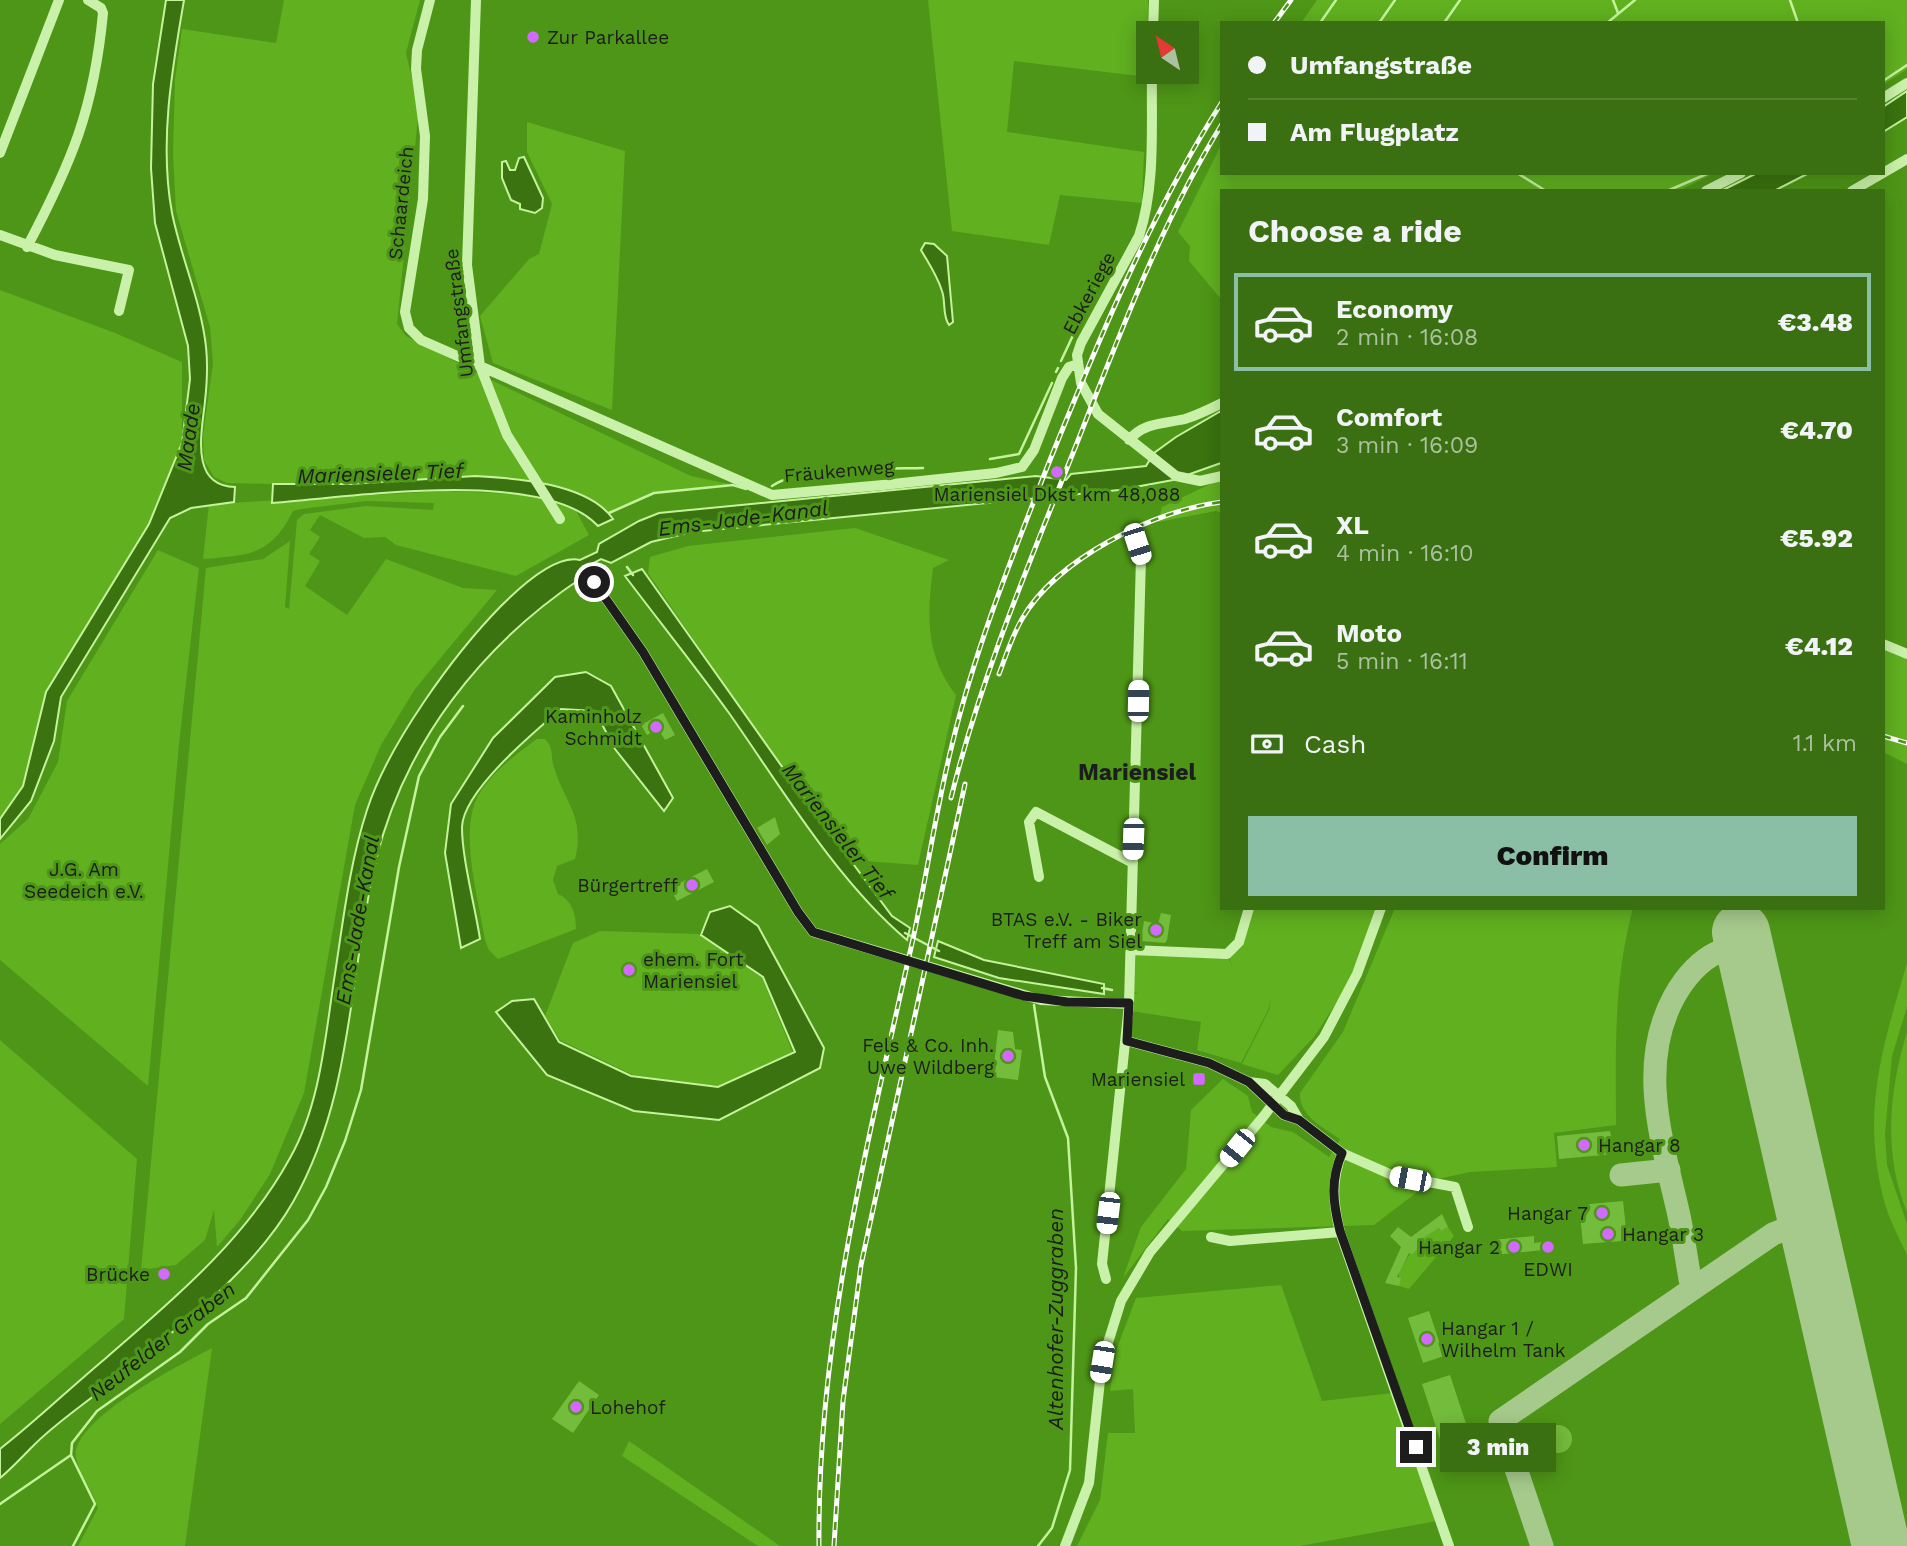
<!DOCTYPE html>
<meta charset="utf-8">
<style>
body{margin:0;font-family:"Work Sans",sans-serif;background:#45781f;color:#f1f3f6;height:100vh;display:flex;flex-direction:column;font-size:26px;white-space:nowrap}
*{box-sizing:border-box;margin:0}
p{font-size:23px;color:#abc19f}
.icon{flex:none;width:38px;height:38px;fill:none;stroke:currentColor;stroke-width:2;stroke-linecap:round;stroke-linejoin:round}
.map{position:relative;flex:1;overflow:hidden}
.drawer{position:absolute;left:1220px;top:189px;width:665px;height:721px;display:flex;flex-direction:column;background:#3a7011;border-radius:0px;box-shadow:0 4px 18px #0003}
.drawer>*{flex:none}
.top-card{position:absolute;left:1220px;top:21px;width:665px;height:154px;border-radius:0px;box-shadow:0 4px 18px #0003;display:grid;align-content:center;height:154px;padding:0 28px;background:#3a7011}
.needle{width:46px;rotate:325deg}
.controls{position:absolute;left:1136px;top:21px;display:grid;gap:14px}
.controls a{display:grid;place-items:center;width:63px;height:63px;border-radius:0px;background:#3a7011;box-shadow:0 4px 18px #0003;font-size:35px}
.end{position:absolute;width:32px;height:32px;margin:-16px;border:9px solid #1d1d1d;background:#fff;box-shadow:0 0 0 4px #fff}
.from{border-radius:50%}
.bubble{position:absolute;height:49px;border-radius:0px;background:#3a7011;box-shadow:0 4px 18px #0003;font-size:23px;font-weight:800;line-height:49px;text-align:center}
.car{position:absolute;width:21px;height:42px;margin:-21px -10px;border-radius:9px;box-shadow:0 0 5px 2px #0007;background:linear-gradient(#fff 24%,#345 0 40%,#fff 0 76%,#345 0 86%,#fff 0)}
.top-card b{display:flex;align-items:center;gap:24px;height:66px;font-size:26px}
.top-card b+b{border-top:2px solid #548231}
.top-card i{width:18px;height:18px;background:#f1f3f6}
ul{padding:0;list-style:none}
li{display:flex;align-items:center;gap:21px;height:98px;margin:0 14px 10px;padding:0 14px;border:4px solid transparent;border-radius:0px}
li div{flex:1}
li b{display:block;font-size:26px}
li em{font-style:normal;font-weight:800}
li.current{border-color:#8abfa5}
li>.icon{width:63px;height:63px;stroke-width:1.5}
h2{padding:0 28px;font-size:32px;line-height:84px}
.pay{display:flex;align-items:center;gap:18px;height:77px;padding:0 28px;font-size:26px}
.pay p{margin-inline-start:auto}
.button{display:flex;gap:14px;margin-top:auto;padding:14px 28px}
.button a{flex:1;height:80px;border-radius:0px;background:#8abfa5;color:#111;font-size:28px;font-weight:800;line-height:80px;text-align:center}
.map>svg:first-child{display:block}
</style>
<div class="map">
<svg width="1907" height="1546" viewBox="0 0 1907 1546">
<rect width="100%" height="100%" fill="#4e9617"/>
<path fill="#60b020" d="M284,0H420L406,53L419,108L397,324L406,336L483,376L645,454L691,476L733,485L654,493L609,513L586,497L514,478L474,476L349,484H273L227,483L214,477L204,460L203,435L213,364L210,327L176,211L173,154L175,80L182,29L276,43Z
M928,0H1148L1147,77L1014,61L1007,132L1144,152L1142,203L1060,195L1049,245L952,231Z
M1317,0H1907V69L1883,85V23H1301Z
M527,122L625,151L612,410L493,363L480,316L529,259L539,254L552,204L527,152Z
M1221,145L1222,173H1715L1678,191H1222L1221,299L1189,261L1190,246L1178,232Z
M0,290L115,333L182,362V443L149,524L46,692L23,786L0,819Z
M1221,479V513L1216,511L1158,522L1162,507Z
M445,491L536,495L574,507L589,535L516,576L396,545L385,537L364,538L320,515L310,530L320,537L309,554L320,561L305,586L347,615L386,559L463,588L497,590L415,689L381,745L355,805L304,1093L270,1174L240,1220L217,1247L214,1210L205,1240L176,1265L141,1270L206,568L263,559L290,541L285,607L289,609L297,520L304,514L366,506L433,510L434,503L367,501L301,509L293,511C271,556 248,555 203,559L209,504Z
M855,528L949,560L933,568C927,616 925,654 956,695L918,865L851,860L770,751L648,573L650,557L688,546Z
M158,550L199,568L179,744L148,1086L0,960V844L28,819L58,762L67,701Z
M1883,648L1907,659V764L1883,752Z
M537,739H545C553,747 551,754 553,764C563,801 586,816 575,859L557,866L553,880L558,894C572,900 576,914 576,929L498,959L489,950L485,940C479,901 460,837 476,800C487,776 516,754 537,739Z
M1252,908H1377L1351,981L1314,1037L1278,1075L1242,1064L1269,1010L1271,998L1268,1010L1241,1063L1197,1050L1201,1022L1131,1011L1132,994L1139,993L1132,992L1135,952L1227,956L1232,966L1228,955Z
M1395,908H1633C1613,983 1616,1049 1616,1125L1554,1133L1557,1167L1470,1172L1433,1180L1374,1225L1182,1231L1168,1219L1123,1278L1141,1227L1186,1169L1191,1110L1223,1079L1248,1096L1252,1112L1271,1127L1293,1132L1329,1157L1340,1139C1323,1127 1299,1116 1300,1093L1343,1032Z
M600,931L698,934L762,978L793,1053L718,1086L693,1084L633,1075L560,1040L545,1016L573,943Z
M1907,963V1007L1892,1056L1885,1134L1887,1165L1907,1224V1255C1899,1238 1889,1219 1884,1201C1861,1111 1882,1049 1907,963Z
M1907,1032V1212C1883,1155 1889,1090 1907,1032Z
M0,1040L137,1159L124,1319L0,1424Z
M1448,1227L1454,1236L1409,1289L1399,1286V1271L1410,1254L1412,1255L1423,1238L1439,1228L1441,1231Z
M1281,1285L1322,1401L1393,1393L1437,1521L1300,1546H1077L1100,1500L1108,1433H1135L1133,1389L1110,1391L1117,1348L1136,1298Z
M212,1348L185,1546H78L98,1508C93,1491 79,1475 76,1458C69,1420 184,1363 212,1348Z
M629,1441L780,1546H758L622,1456Z"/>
<path fill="#3a730f" stroke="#c4f39c" stroke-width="2" d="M166,0H184C172,69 159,143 172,213C181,258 201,301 206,347C208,365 207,383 205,401C202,431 189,486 235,487L234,502L191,508L170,518L61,697L54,741L31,801L0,839V819L23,786L46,692L149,524L182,443L190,379L188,346L155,223L151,168L153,84Z
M1907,91V117L1883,132V107Z
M524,157L543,198L542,208L535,213L520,209V204L511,200L502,178V162L506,161L510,170H515L519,158Z
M1757,173H1809L1774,191H1721Z
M925,243L934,244L947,256L953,322L949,325C942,315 946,302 942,291C937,275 929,264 921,250Z
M1221,411V463L1173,480L1119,490L692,532L651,542L611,563L601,559L584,568L583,577C482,644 405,742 376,860C348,977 354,1094 293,1202C252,1274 173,1331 110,1383C85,1404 55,1423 32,1447C21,1458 12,1468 0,1478V1449C37,1420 70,1388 106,1358C176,1297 245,1240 290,1158C320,1105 325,1039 334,980C343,923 349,865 367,810C388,745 453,655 501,606C518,589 555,554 580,560L597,552L599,544L639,521L659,513L1036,476L1066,480L1071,474L1146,466L1154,453L1176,437Z
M475,476C515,478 588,483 613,519L598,526C544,467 348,497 272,503L273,484H349Z
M642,569L807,802L892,916L910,928L907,940C837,881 781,787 729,713C695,666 659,621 625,576Z
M586,672L611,686L673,798L664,811L615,749L595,711L561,709C535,731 463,791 462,827C462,859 475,906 480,939L461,948L445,853L451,804L493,738L555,677Z
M730,906L758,926L824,1048L820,1068L719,1120L634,1111L547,1075L496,1012L512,1001L534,999L559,1042L631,1076L718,1087L795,1052L763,977L701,935L710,912Z
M938,941L984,960L1104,984V994L999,978L934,957Z"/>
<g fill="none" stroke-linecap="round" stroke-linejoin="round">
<path stroke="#c4f39c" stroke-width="2.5" d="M1613,0L1618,13
M1790,0L1798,23
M1320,23L1336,0
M1379,23L1395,0
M1444,23L1460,0
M1607,23L1635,0
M1883,81L1907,65
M1517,173L1546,191
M1667,191L1709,173
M1061,361L1096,286
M1056,372L1058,368
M990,459L1019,454L1052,383
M772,486C798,467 888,469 923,468
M609,513L654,493L733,485L746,489
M627,567L633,575
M905,933L939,951
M1102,988L1112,990
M1034,1005L1045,1077L1068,1138L1076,1268L1070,1470L1052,1528L1038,1546
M0,1504L71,1455
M73,1546L95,1504L71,1455L72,1443L97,1411L180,1352L208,1324L246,1298L308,1220L326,1187L345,1141L361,1090L399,867L419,776L440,737L463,706"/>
<path stroke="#a6ca8b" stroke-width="23" d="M1747,967C1742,955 1732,945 1718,952C1699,961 1684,979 1674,997C1637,1065 1662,1141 1678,1211C1683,1233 1686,1256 1690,1279L1694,1288L1773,1234L1788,1228L1802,1230L1809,1240
M1621,1175L1669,1170
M1542,1546L1500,1421L1694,1288"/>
<path stroke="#a6ca8b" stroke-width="58" d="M1741,932L1881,1546"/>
</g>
<path fill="#74bc3c" d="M663,713L675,735L665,740L658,729L647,735L641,725Z
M775,817L780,834L767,845L757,828Z
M707,869L714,882L677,901L670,888Z
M1161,913L1171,915L1167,940L1165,943L1141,941L1144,921L1158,924Z
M998,1030L1013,1032L1015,1049L1022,1050L1018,1080L985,1076L987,1063L994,1064Z
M1610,1131L1615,1154L1559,1159L1557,1136Z
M1623,1201L1626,1229L1633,1228L1634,1240L1583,1244L1579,1205Z
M1442,1214L1448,1227L1441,1231L1439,1228L1417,1242L1420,1245L1412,1255L1409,1253L1397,1277L1401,1278L1399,1286L1385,1283L1401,1247L1390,1236L1398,1227L1411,1237Z
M1534,1236V1243L1552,1241L1553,1249L1494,1255L1492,1240Z
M1429,1311L1444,1356L1423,1363L1408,1318Z
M1450,1375L1474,1448L1446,1458L1422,1384Z
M579,1381L599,1395L573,1433L552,1419Z
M1544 1439a14 14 0 1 1 28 0a14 14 0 1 1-28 0Z"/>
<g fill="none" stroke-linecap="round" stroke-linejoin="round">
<path stroke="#caf1a9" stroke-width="10" d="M430,0L417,50L416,69L425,136L423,199L405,312L409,328L421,340L772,495L883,485L996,473L1022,467L1034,450L1062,378L1069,367L1078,364
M476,0L467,265L480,366L507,435L560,519
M1153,33L1154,0
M1152,72C1151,126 1156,184 1139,236L1081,343L1077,355L1081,383L1098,414L1176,476L1200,481L1222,476
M1883,98L1907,83
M0,153L59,0
M1706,191L1741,173
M1852,191L1907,159
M0,235L55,255L129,270L119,311
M27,247C72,162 94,109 103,13L101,8L88,0
M1129,440C1144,422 1164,424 1185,419C1198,415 1210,409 1222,403
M594,582L643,652L798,912L813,932L1041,1000L1129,1004
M1883,644L1907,654
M1039,877L1029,822L1036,812L1133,863
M1132,950L1227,954L1239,942L1249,908
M1127,1041L1209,1063L1249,1082L1265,1084L1291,1106L1299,1120
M1249,1082L1284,1115L1299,1120L1342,1153L1392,1175L1455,1187L1468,1227
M1342,1153C1331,1181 1333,1203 1340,1232L1449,1546
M1211,1237L1230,1241L1340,1232
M1106,1279L1102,1264L1129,1004L1141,557L1137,544
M1065,1546L1089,1483L1102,1362L1121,1301L1150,1252L1263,1117L1324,1037L1357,974L1381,908"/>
<g stroke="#fff" stroke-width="5">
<path id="rail" d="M1274,23L1291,0
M999,674C1006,656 1012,636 1022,619C1056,559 1155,510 1222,502
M1883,736L1907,743
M951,798C980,680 1028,566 1073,453C1117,342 1159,226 1222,124
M819,1546C817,1347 865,1154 908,961C925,890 934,817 952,745C975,649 1012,557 1048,465C1098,341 1150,215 1222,102
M834,1546L843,1401L861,1265L965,784"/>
</g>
<use href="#rail" stroke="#4e9617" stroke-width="2.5" stroke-dasharray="8" stroke-linecap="butt"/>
</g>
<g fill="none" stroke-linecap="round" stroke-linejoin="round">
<path stroke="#1d1d1d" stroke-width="9" d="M594,582L643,652L798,912L813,932L1024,996L1067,1002L1129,1003L1127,1041L1209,1063L1249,1082L1284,1115L1299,1120L1342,1153C1330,1181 1333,1203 1340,1231L1416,1447"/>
</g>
<g fill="#d469ff" stroke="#4e9617" stroke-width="2.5">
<circle cx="533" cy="37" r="7"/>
<circle cx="1057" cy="472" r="7"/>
<circle cx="656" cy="727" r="7"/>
<circle cx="692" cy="885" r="7"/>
<circle cx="1156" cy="930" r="7"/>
<circle cx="629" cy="970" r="7"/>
<circle cx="1008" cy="1056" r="7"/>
<rect x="1192" y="1072" width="14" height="14" rx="3.5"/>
<circle cx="1584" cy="1145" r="7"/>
<circle cx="1602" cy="1213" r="7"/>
<circle cx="1608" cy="1234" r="7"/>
<circle cx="1514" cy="1247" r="7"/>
<circle cx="1548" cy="1247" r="7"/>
<circle cx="164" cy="1274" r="7"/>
<circle cx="1427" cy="1339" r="7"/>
<circle cx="576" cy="1407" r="7"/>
</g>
<g text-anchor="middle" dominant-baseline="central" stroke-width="6" stroke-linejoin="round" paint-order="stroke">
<g font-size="19" fill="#1d1d1d" stroke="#4e9617" text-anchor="end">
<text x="547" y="37" text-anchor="start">Zur Parkallee</text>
<text x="1057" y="494" text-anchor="middle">Mariensiel Dkst km 48,088</text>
<text x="642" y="716">Kaminholz<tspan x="642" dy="22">Schmidt</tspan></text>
<text x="678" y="885">Bürgertreff</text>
<text x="1142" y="919">BTAS e.V. - Biker<tspan x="1142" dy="22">Treff am Siel</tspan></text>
<text x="643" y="959" text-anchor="start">ehem. Fort<tspan x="643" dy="22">Mariensiel</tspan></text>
<text x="994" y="1045">Fels &amp; Co. Inh.<tspan x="994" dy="22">Uwe Wildberg</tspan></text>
<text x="1185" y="1079">Mariensiel</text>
<text x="1598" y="1145" text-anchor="start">Hangar 8</text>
<text x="1588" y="1213">Hangar 7</text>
<text x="1622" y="1234" text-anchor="start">Hangar 3</text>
<text x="1500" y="1247">Hangar 2</text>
<text x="1548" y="1269" text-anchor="middle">EDWI</text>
<text x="150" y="1274">Brücke</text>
<text x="1441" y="1328" text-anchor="start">Hangar 1 /<tspan x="1441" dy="22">Wilhelm Tank</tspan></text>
<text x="590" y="1407" text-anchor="start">Lohehof</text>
</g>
<g font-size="19" fill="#1d1d1d" stroke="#4e9617">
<text transform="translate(401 203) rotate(-84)">Schaardeich</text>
<text transform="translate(1089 293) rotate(-62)">Ebkeriege</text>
<text transform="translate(459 313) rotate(-97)">Umfangstraße</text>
<text transform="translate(839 471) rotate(-5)">Fräukenweg</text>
</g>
<g font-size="19" fill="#1c1d1b" stroke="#4e9617">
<text x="84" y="869">J.G. Am<tspan x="84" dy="22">Seedeich e.V.</tspan></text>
</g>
<g font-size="21" font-style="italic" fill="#1b1d19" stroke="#4e9617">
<text transform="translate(188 437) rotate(-82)">Maade</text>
<text transform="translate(380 473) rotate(-2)">Mariensieler Tief</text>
<text transform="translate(743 518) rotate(-7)">Ems-Jade-Kanal</text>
<text transform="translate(838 831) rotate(52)">Mariensieler Tief</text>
<text transform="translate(357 920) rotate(-80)">Ems-Jade-Kanal</text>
<text transform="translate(1055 1319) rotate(-90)">Altenhofer-Zuggraben</text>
<text transform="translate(162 1341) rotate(-38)">Neufelder Graben</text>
</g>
<g font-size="23" font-weight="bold" fill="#1d1d1d" stroke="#4e9617">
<text x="1137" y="772">Mariensiel</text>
</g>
</g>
</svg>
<div class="controls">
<a><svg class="needle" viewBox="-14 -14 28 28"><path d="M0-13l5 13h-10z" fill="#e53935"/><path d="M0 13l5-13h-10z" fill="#abc19f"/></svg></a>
</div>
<i class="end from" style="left:594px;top:582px"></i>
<i class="end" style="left:1416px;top:1447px"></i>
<div class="bubble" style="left:1440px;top:1423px;width:116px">3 min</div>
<i class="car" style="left:1137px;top:544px;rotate:162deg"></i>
<i class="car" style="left:1138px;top:701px;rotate:1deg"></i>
<i class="car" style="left:1133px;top:839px;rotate:182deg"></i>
<i class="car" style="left:1237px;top:1148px;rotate:219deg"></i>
<i class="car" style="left:1410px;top:1179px;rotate:281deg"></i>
<i class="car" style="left:1108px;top:1213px;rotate:187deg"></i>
<i class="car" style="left:1102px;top:1362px;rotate:189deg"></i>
<div class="top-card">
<b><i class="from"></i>Umfangstraße</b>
<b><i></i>Am Flugplatz</b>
</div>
<section class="drawer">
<h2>Choose a ride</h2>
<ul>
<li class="current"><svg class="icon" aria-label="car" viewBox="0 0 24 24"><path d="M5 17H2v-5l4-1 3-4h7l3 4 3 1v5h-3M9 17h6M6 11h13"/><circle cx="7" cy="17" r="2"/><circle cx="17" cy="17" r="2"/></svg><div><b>Economy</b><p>2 min · 16:08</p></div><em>€3.48</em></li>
<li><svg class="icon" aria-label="car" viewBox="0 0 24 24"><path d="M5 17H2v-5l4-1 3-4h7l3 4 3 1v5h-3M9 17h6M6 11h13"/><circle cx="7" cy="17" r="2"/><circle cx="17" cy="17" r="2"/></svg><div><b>Comfort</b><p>3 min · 16:09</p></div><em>€4.70</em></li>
<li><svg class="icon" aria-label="car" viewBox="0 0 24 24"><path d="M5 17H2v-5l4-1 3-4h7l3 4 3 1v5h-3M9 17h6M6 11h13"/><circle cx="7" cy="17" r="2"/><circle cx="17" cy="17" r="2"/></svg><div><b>XL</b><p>4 min · 16:10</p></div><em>€5.92</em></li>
<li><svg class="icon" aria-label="car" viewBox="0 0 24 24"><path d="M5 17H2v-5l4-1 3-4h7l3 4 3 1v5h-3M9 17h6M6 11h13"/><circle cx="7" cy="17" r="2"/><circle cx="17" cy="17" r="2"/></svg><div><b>Moto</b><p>5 min · 16:11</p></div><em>€4.12</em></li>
</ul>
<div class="pay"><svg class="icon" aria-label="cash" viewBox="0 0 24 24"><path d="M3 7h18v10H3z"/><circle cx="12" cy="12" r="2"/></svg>Cash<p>1.1 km</p></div>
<div class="button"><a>Confirm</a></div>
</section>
</div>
